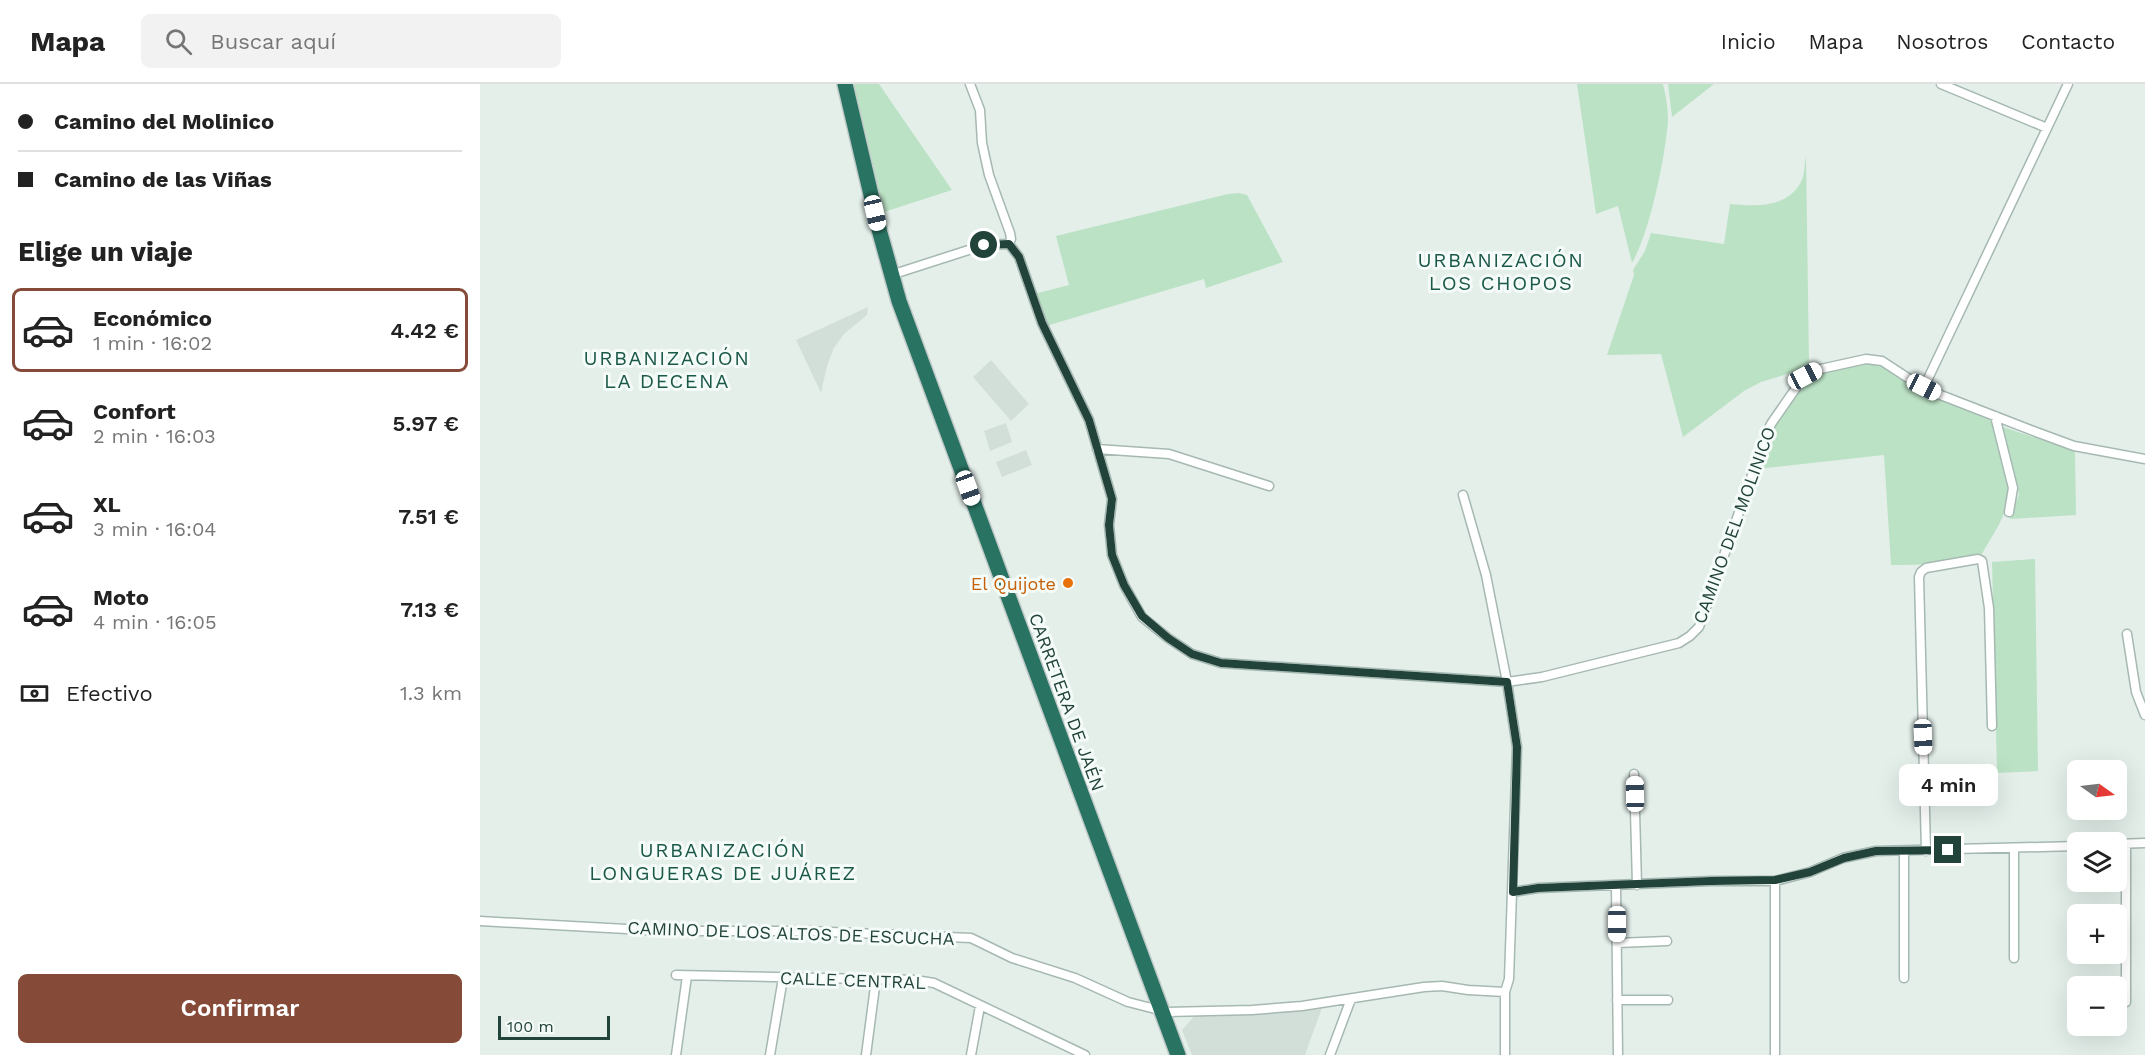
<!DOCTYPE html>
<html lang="es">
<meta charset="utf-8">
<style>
body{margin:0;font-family:"Work Sans",sans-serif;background:#f2f2f2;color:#222;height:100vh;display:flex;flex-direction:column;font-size:22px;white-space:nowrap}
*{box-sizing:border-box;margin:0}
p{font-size:20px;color:#767676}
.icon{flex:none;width:33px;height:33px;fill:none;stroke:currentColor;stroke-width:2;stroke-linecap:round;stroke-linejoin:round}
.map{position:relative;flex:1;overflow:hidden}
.details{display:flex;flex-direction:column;background:#fff;width:480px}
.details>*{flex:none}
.top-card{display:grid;align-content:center;height:132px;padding:0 18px;background:#fff}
.needle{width:39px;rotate:104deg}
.buttons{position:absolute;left:1587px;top:676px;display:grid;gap:12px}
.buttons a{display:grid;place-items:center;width:60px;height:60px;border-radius:9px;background:#fff;box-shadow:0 6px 24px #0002;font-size:30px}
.scale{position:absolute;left:18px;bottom:15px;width:112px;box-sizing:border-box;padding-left:6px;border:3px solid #21433a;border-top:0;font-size:16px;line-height:21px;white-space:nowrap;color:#21433a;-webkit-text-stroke:4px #f5fbf8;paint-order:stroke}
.end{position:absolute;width:27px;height:27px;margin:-14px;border:8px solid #21433a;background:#fff;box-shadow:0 0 0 3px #fff}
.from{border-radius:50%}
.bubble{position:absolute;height:42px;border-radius:9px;background:#fff;box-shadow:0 6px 24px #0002;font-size:20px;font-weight:600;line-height:42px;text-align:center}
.car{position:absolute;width:18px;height:36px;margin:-18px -9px;border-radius:8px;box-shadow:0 0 4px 2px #0007;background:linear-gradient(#fff 24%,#345 0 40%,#fff 0 76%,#345 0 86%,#fff 0)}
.top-card b{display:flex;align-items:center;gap:21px;height:57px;font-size:22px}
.top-card b+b{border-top:2px solid #e0e0e0}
.top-card i{width:15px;height:15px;background:#222}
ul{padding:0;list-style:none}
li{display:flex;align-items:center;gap:18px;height:84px;margin:0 12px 9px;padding:0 6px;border:3px solid transparent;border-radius:9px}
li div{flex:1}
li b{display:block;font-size:22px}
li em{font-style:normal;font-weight:600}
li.current{border-color:#854a38}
li>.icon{width:54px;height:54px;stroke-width:1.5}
h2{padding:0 18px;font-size:27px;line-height:72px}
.pay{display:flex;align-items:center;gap:15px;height:66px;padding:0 18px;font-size:22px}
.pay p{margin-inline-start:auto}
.action{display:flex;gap:12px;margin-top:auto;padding:12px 18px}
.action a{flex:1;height:69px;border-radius:9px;background:#854a38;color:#fff;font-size:24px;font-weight:600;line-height:69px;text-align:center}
header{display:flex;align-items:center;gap:36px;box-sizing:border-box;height:84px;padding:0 30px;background:#fff;border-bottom:2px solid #e0e0e0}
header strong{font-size:28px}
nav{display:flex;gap:33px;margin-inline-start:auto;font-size:21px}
.search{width:420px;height:54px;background:#f2f2f2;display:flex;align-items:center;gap:15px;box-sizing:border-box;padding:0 21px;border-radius:9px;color:#767676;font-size:22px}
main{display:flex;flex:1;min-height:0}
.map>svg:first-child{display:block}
</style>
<header>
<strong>Mapa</strong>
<div class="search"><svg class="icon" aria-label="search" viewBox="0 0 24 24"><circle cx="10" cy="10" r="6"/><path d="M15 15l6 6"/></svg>Buscar aquí</div>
<nav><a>Inicio</a><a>Mapa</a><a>Nosotros</a><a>Contacto</a></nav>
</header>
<main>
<section class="details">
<div class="top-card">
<b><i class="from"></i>Camino del Molinico</b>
<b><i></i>Camino de las Viñas</b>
</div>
<h2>Elige un viaje</h2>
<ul>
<li class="current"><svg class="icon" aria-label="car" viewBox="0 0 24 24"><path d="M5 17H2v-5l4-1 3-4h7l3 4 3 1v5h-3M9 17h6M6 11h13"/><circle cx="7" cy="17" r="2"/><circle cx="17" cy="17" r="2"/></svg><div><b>Económico</b><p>1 min · 16:02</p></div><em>4.42 €</em></li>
<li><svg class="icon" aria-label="car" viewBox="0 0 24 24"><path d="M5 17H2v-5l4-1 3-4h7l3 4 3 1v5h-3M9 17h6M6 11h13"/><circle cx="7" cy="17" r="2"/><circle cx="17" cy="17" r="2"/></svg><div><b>Confort</b><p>2 min · 16:03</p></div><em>5.97 €</em></li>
<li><svg class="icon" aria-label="car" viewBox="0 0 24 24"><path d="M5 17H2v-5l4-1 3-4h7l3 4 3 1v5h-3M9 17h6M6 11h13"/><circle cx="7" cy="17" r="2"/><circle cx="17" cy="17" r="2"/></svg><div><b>XL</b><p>3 min · 16:04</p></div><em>7.51 €</em></li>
<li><svg class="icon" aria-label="car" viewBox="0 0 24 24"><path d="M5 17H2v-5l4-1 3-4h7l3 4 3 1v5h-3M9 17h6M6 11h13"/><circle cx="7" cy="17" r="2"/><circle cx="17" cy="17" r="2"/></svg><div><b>Moto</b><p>4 min · 16:05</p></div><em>7.13 €</em></li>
</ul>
<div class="pay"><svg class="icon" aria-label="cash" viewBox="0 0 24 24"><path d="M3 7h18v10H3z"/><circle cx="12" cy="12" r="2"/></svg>Efectivo<p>1.3 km</p></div>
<div class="action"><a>Confirmar</a></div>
</section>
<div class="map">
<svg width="1665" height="971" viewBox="0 0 1665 971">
<rect width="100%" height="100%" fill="#e4efea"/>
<path fill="#d2dfd9" d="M388,223L387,231L364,250L354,264L347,282L341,309L316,256Z
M511,276L549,320L531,337L493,293Z
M526,339L532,358L510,367L504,347Z
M546,366L552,381L522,393L516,378Z
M843,921L825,971H712L702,946L716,930Z"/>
<path fill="#bbe2c5" d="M374,0H399L472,106L404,128Z
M1097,0H1183C1186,12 1188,25 1188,37C1185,74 1170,148 1152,179L1138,122L1116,130Z
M1188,0H1234L1192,33Z
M1326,72L1329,278L1327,284L1281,298L1264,307L1203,353L1181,270L1127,271L1154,191L1153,186L1165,167L1171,149L1244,160L1250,120C1275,122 1304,125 1320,100C1325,92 1324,81 1326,72Z
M759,109L767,111L803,178L726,204L724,195L566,242L554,210L589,201L576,152L748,110Z
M1385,278H1400L1459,314L1512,336C1520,363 1536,396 1526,424C1521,440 1510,455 1502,470C1474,480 1440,481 1411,481L1404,371L1277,385L1291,347L1325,297L1339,289Z
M1520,342L1595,367L1596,431L1530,435L1539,410Z
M1555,475L1558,687L1517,689L1512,478Z"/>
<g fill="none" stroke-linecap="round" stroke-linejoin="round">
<g stroke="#a6b8b2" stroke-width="11">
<path id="street" d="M490,0L500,26L502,59L509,91L530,149L531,155L529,160
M1461,0L1567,44
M411,191L504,161L529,160L539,173L562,239L609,336L632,415L629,441L632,471L644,501L662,533L688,554L712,570L741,579L1027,598L1062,593L1199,559L1210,552L1219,543L1286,351L1291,340L1318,301L1325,292L1336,286L1386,275L1402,277L1428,294L1458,310L1556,348L1594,362L1665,375
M1444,303L1588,0
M1515,332L1533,404L1529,428
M617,365L689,370L789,402
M983,411L1006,491L1027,598L1037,663L1029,895L1025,908V971
M1647,550L1656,608L1665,631
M1154,690L1157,801
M1636,760L1665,759
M1646,760V918
M1446,767L1439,493L1441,488L1446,484L1498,475L1502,477L1509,524L1512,642
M1424,768V894
M1136,802L1138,971
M1033,808L1058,804L1231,797H1295L1330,788L1363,774L1396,767L1598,762
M0,837L183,847H327L491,854L532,874L595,894L648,918L687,928L772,926L822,922L944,903L962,902L988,906L1025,908
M1137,859L1187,857
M1534,874V765
M196,891L435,896L454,899L605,971
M1137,916H1188
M196,971L207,892
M290,971L303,894
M386,971L396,895
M491,971L500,922
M850,971L871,915
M1295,971V797"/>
</g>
<g stroke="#c1cac8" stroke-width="18">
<path id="highway" d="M365,0L400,149L419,217L698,971"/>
</g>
<use href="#street" stroke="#fff" stroke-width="8"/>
<use href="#highway" stroke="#297363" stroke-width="15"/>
</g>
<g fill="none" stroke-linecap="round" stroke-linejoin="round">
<path stroke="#21433a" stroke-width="8" d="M504,161L529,160L539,173L562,239L609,336L632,415L629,441L632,471L644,501L662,532L688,554L712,570L741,579L1027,598L1037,663L1033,808L1058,804L1231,797L1295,796L1330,788L1364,774L1396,767L1468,766"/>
</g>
<circle fill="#e8710a" stroke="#f5fbf8" stroke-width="2" cx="588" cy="499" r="6"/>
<g text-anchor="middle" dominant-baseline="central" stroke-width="6" stroke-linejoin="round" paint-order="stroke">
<g font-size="18" fill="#21433a" stroke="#f5fbf8">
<text transform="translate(1254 441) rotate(-70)">CAMINO DEL MOLINICO</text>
<text transform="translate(587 618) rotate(70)">CARRETERA DE JAÉN</text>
<text transform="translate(311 849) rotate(2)">CAMINO DE LOS ALTOS DE ESCUCHA</text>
<text transform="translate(373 896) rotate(2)">CALLE CENTRAL</text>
</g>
<g font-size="18" fill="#c56008" stroke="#f5fbf8" text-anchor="end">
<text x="576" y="499">El Quijote</text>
</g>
<g font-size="20" letter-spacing="1.5" fill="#1a5848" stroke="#f5fbf8">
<text x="1021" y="176">URBANIZACIÓN<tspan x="1021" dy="23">LOS CHOPOS</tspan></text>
<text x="187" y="274">URBANIZACIÓN<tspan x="187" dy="23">LA DECENA</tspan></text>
<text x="243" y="766">URBANIZACIÓN<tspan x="243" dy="23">LONGUERAS DE JUÁREZ</tspan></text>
</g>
</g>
</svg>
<div class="buttons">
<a><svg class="needle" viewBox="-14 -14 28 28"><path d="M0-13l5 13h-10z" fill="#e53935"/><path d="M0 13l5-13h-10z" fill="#767676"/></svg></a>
<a><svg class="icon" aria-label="layers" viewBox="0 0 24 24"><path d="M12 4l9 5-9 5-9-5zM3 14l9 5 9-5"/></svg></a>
<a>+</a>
<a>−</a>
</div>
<div class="scale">100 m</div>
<i class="end from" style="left:504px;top:161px"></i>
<i class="end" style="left:1468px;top:766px"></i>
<div class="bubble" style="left:1419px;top:680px;width:99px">4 min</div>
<i class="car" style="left:395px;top:129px;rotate:167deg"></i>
<i class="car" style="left:1325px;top:292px;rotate:62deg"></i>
<i class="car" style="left:1444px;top:303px;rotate:117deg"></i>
<i class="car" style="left:488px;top:404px;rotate:160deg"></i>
<i class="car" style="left:1443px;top:653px;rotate:178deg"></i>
<i class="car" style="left:1155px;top:710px;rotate:359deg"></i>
<i class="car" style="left:1137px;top:840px;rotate:180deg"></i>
</div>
</main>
